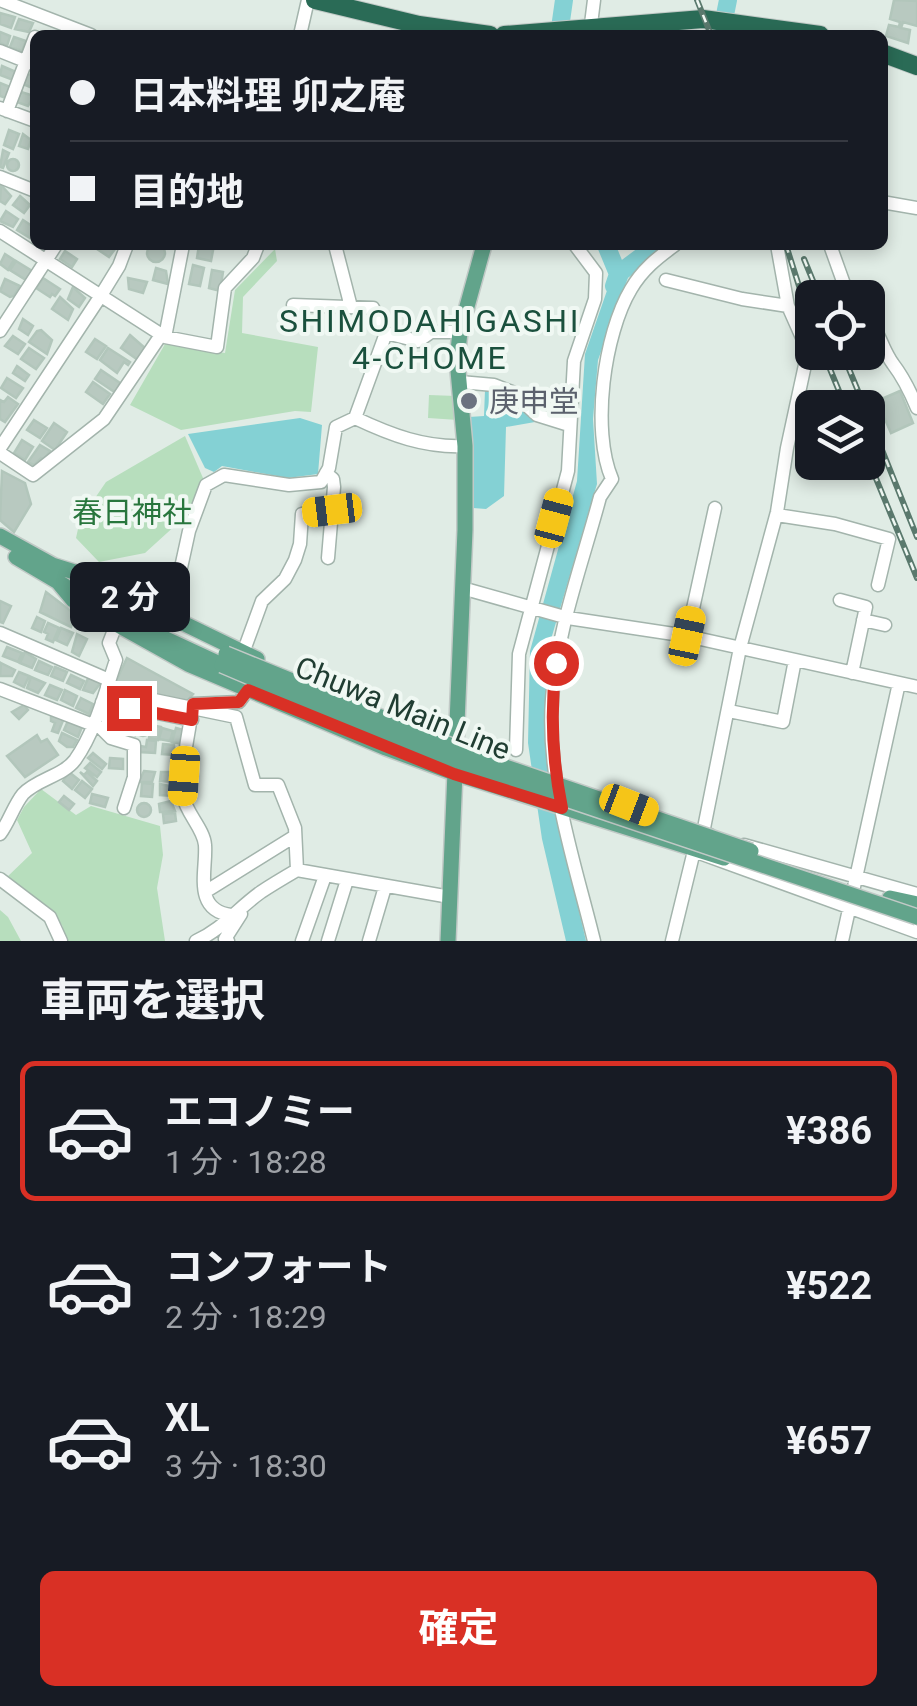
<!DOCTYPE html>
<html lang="ja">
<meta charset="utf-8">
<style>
body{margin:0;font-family:Roboto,"Noto Sans JP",sans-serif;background:#20242c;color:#f1f3f6;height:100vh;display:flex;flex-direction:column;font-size:38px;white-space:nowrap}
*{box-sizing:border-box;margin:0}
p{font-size:32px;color:#9ea1a6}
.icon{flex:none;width:55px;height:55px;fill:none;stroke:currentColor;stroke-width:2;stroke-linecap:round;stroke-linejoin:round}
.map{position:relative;height:941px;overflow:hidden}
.drawer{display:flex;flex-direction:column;background:#171b24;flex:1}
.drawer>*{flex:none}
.hud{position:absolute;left:30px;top:30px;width:858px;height:220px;border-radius:15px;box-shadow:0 5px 15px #0003;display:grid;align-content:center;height:220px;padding:0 40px;background:#171b24}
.tools{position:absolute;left:795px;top:280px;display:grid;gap:20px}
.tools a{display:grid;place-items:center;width:90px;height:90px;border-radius:15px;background:#171b24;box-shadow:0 5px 15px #0003;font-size:50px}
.end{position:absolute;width:45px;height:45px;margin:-22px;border:12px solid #d93025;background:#fff;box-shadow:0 0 0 5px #fff}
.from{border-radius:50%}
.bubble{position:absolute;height:70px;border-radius:15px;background:#171b24;box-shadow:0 5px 15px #0003;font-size:32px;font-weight:700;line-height:70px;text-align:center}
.car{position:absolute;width:30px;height:60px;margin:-30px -15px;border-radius:12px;box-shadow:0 0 8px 2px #0007;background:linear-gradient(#f5c518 24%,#345 0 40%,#f5c518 0 76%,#345 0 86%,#f5c518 0)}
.hud b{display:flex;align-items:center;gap:35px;height:95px;font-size:38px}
.hud b+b{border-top:2px solid #363941}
.hud i{width:25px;height:25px;background:#f1f3f6}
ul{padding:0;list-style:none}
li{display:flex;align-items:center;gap:30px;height:140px;margin:0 20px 15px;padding:0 20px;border:5px solid transparent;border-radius:15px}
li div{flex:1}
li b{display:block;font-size:38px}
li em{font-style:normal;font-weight:700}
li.current{border-color:#d93025}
li>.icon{width:90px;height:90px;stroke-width:1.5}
h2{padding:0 40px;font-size:45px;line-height:120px}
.primary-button{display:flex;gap:20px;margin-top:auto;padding:20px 40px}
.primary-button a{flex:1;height:115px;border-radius:15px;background:#d93025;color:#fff;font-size:40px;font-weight:700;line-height:115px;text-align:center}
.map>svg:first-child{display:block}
</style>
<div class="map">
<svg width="917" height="941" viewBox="0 0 917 941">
<rect width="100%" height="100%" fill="#e0ece5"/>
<path fill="#b7debd" d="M275,249L277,261L243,297L242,333L318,347L311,412L295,411L181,430L130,405L165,344L225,353L235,290Z
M429,395L456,396L458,420L428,418Z
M185,436L206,485L189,513L145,553L99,562L76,538L80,520L106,482Z
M41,789L76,815L91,806L160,826L163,855L157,888L165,941H67L62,925L6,878L32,853L17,820L24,807Z
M0,910L8,917L21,941H0Z"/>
<path fill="#84d1d4" d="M624,264L629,275L598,360L593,419L597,484L549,646L545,741L563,841L586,941H566L542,839L528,743L530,651L577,481L585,354L611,279V268Z
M485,390L508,397L535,422L506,427L504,496L486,509L473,508L469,417L484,416Z
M300,418L322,425L318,474L288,478L222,466L214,472L205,468L188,434Z"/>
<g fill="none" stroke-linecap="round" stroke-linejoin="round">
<path stroke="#84d1d4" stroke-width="18" d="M559,35L564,0
M721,35L728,0
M606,245L618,274L614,286
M618,274L657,245"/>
</g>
<path fill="#b8c9c0" stroke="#b2c6bb" stroke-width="2.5" d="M894,0L917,1V26L903,22L901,28L910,30L908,43L886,36L889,25L899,27L900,22L890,19Z
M0,13L15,17L11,28L0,24Z
M19,19L33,23L29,32L15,29Z
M0,32L10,36L7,46L0,43Z
M14,37L26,41L22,51L10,47Z
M2,66L16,72L13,80L0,75Z
M27,74L35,76V89L23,84Z
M0,83L10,87L6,98L0,96Z
M21,92L34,96L28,106L17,102Z
M9,130L19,134L13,149L4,145Z
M23,134L31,140L28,149L19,146Z
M3,150L9,153L3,168L0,167Z
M7 165a6 6 0 1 1 12 0a6 6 0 1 1-12 0Z
M1,185L11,196L5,204L0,201Z
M20,196L30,205L24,213L13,205Z
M6,211L18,219L13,227L0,221Z
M23,220L35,228L30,238L17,230Z
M147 253a9 9 0 1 1 18 0a9 9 0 1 1-18 0Z
M91,245H109L115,249L109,257Z
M199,245H214L211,261L197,258Z
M65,251L77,259L72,267L60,259Z
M5,254L14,260L8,270L0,264Z
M16,261L32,271L26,280L10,270Z
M193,265L204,268L200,286L189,284Z
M156,268L166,271L168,284L153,280Z
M212,270L223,272L220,291L209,288Z
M43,278L60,289L55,296L52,294L50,297L36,288Z
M128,278L147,282L143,293L129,289Z
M5,279L20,286L14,296L10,297L0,291Z
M73,287L85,298L79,307L68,299Z
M60,297L73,309L68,320L52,309Z
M23,319L33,326L28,335L19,329Z
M41,330L52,340L47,354L29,342L37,331Z
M130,335L146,349L138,360L121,348Z
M13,336L25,344L18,354L5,346Z
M95,339L106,346L97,359L86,352Z
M29,348L44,358L36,369L21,359Z
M108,348L130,362L128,365L124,362L117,373L100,360Z
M17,366L29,375L25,381L13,373Z
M101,370L120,383L116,393L95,379Z
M7,378L23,388L16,398L1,388Z
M93,382L110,394L103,404L86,392Z
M900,391L913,423L891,433L877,401Z
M8,397L18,404L5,422L0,419V400L4,402Z
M34,420L47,428L40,438L27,430Z
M54,423L67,432L55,450L42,441Z
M22,440L33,447L25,460L14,453Z
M40,445L50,451L44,460L41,458L34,465L28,462Z
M2,471L25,483L31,504L14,532L0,520Z
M46,592L76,615L71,627L40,612Z
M0,601L11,606L3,623L0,622Z
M37,617L45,621L41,632L32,628Z
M48,623L59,628L53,642L46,639L48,634L44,632Z
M61,628L73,633L67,645L56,640Z
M77,634L87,639L79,656L72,652Z
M7,647L22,653L18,662L3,656Z
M25,652L36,659L32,668L20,663Z
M127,658L147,669L193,694L186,702L119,687L116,681Z
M39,661L52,667L48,675L35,670Z
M1,663L15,670L12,676H0Z
M55,667L67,672L63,681L51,676Z
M19,672L29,676L24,687L14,682Z
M71,675L84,681L80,689L67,683Z
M89,676L102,681L93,693L83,690Z
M31,677L45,683L38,693L27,688Z
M50,685L62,690L57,700L45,695Z
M65,690L77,696L73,706L61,700Z
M81,698L93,704L89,714L76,708Z
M24,705L28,710L19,719L12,712Z
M51,713L64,718L58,733L52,731L55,723L51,721Z
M103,713L115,715L112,728L103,726Z
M117,715L126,717L122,733L113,731Z
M128,720L138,722L135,735L125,733Z
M68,721L82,727L78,737L64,730Z
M136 729a7 7 0 1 1 14 0a7 7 0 1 1-14 0Z
M151,725L161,727L158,740L149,738Z
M162,728L173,731L170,741L159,739Z
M176,728L183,730V744L172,742Z
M62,733L77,740L73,747H67L59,741Z
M37,735L41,742L47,739L58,755L25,777L7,756Z
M147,740L156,741L155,753L139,752L140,746L146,747Z
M163,744L174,745V755L162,754Z
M93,753L106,764L102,769L88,758Z
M110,758L123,759V769L109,768Z
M90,763L101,772L97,777L85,768Z
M144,771L155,772L152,782H139Z
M69,772L79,780L72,789L63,781Z
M80,772L84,775L87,772L97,781L93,786Z
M161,772H174V782L160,781Z
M82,781L92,789L85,798L75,790Z
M142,783L153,784L152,797L141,796Z
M160,784L174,787L173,796L160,795Z
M92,794L108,798L105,807L90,803Z
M64,796L74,804L69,810L59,802Z
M171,801L175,811L160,812L159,804Z
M137 810a7 7 0 1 1 14 0a7 7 0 1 1-14 0Z
M175,813L176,821L164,823L163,814Z"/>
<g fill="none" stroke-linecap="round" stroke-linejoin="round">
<g stroke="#a3b4ac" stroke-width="15">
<path id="minor" d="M0,0L91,35
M590,32L594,0
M300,35L308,0
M0,51L35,65
M0,108L35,121
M7,111L35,37
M0,177L35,191
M882,202L917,208
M0,231L165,337L217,347L225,288L253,258L258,245
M335,245L351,307
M830,245L849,298
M666,280L742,299L788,306
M293,305L373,308L386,333L355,418
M868,319C880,333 882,349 893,364C903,377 910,391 917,408
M0,331L56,245
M386,333L418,341L431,332H460
M165,337L183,245
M460,382L494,385L512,392L537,415L569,425
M0,448L100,297L119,266L127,245
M0,453L33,475L104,419L161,335
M326,473L333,479L334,487L328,558
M777,515L835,524L889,539L878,585
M462,588L568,618L687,636L917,687
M840,600L866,607L852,673
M863,620L885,625
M0,633L109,680
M687,636L715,508
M243,653L262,601L285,579L295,560L300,544L302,514L332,510
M107,687L125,694L236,717L255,785H278L295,828L297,870
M0,689L101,728L111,738L134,745V777L124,808
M102,702L192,720
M729,711L783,722L795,660
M516,750L519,654L568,471L574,361L595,299L596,273L575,245
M0,834C9,822 14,805 23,794C37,779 63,776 75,760C95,732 105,693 116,660L109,643L116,625L140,587L152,584L177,586L189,531L206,485L224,475L289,485L321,482L329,468L336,427L355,418C391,435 425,448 465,446
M710,835L703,833L740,648L777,512L787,448L808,351L788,306L777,245
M744,845L917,894
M0,879L50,917L61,941
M205,892L295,836
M231,915C192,910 207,870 205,845C204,829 186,813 183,796C179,774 190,728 193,704L239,702L248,690
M196,941C223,929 237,909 261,892C273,884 285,877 297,870L450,897
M228,941L225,939L241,914
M302,941L325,876
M328,941L347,880
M369,941L385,887
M594,941C575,863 546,781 552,699C556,633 583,561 600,497L612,479C591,430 604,334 631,289C642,270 657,258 675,245
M672,941L694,851L917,932
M842,941L899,683"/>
</g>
<g stroke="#c1c9c6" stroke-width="18">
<path id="major" d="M0,536L58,568
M16,557L65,586
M52,565L84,575L257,659
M58,582L73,600L188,664L386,748L454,773L724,858
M138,626L222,665
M890,898L917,904
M448,941L465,530V446L457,360L460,332L484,245"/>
</g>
<g stroke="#c1c9c6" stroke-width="20">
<path id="highway" d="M315,0L419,25L490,35
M504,35L703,19L820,35
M882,53L917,66"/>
</g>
<use href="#minor" stroke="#fff" stroke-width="12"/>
<use href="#major" stroke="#62a48b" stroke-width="15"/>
<use href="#highway" stroke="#2a6b56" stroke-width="18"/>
<g stroke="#5a796d" stroke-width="6">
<path id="rail" d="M697,0L711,35
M786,245L812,327
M804,259L820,298
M823,352L846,408
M842,352L865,408
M868,415L917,537
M868,459L917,578"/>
</g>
<use href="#rail" stroke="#f0f8f3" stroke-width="2.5" stroke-dasharray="8" stroke-linecap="butt"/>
<g stroke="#c1c9c6" stroke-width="18" stroke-linecap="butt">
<path id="major-bridge" d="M226,654L491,762L751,851
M222,665L386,735L486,772L917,917"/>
</g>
<use href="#major-bridge" stroke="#62a48b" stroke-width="15"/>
</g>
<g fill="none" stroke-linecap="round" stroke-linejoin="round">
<path stroke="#d93025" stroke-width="12" d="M129,708L192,720L193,704L239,702L248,690L454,774L562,808C552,759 550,713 556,663"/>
</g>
<circle fill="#6b7280" stroke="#f0f8f3" stroke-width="4" cx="469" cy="401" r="10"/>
<g text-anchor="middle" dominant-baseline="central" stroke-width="8" stroke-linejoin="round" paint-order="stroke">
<g font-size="30" fill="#5b616d" stroke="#f0f8f3" text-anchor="start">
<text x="489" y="401">庚申堂</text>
</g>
<g font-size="30" fill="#28763d" stroke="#f0f8f3">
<text x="132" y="512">春日神社</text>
</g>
<g font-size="30" fill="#203d32" stroke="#f0f8f3">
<text transform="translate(403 708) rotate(22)">Chuwa Main Line</text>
</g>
<g font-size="32" letter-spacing="2.5" fill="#1a503d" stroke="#f0f8f3">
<text x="430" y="321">SHIMODAHIGASHI<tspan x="430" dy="37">4-CHOME</tspan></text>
</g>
</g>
</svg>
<div class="tools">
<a><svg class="icon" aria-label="locate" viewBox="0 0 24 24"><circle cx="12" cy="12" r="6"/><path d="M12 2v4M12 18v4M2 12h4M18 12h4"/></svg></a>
<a><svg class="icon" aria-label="layers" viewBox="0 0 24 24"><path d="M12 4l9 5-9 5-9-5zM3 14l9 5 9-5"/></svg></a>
</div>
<i class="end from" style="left:556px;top:663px"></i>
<i class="end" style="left:129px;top:708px"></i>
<div class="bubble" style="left:70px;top:562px;width:120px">2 分</div>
<i class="car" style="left:332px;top:510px;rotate:263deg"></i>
<i class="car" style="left:554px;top:518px;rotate:15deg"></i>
<i class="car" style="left:687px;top:636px;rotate:12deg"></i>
<i class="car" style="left:184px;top:776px;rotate:184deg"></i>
<i class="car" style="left:629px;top:805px;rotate:111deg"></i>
<div class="hud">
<b><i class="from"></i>日本料理 卯之庵</b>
<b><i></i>目的地</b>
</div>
</div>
<section class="drawer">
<h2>車両を選択</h2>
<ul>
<li class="current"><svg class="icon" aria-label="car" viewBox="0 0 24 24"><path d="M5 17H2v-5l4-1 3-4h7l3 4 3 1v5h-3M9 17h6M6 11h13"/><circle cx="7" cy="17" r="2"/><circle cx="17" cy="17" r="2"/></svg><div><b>エコノミー</b><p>1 分 · 18:28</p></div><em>¥386</em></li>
<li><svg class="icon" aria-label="car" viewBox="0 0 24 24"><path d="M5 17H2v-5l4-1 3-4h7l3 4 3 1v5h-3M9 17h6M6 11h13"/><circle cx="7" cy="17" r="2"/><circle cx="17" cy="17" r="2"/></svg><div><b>コンフォート</b><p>2 分 · 18:29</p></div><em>¥522</em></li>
<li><svg class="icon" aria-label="car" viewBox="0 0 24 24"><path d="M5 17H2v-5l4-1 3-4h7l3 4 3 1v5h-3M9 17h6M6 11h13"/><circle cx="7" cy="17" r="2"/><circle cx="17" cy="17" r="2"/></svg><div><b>XL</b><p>3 分 · 18:30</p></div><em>¥657</em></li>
</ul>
<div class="primary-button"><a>確定</a></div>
</section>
